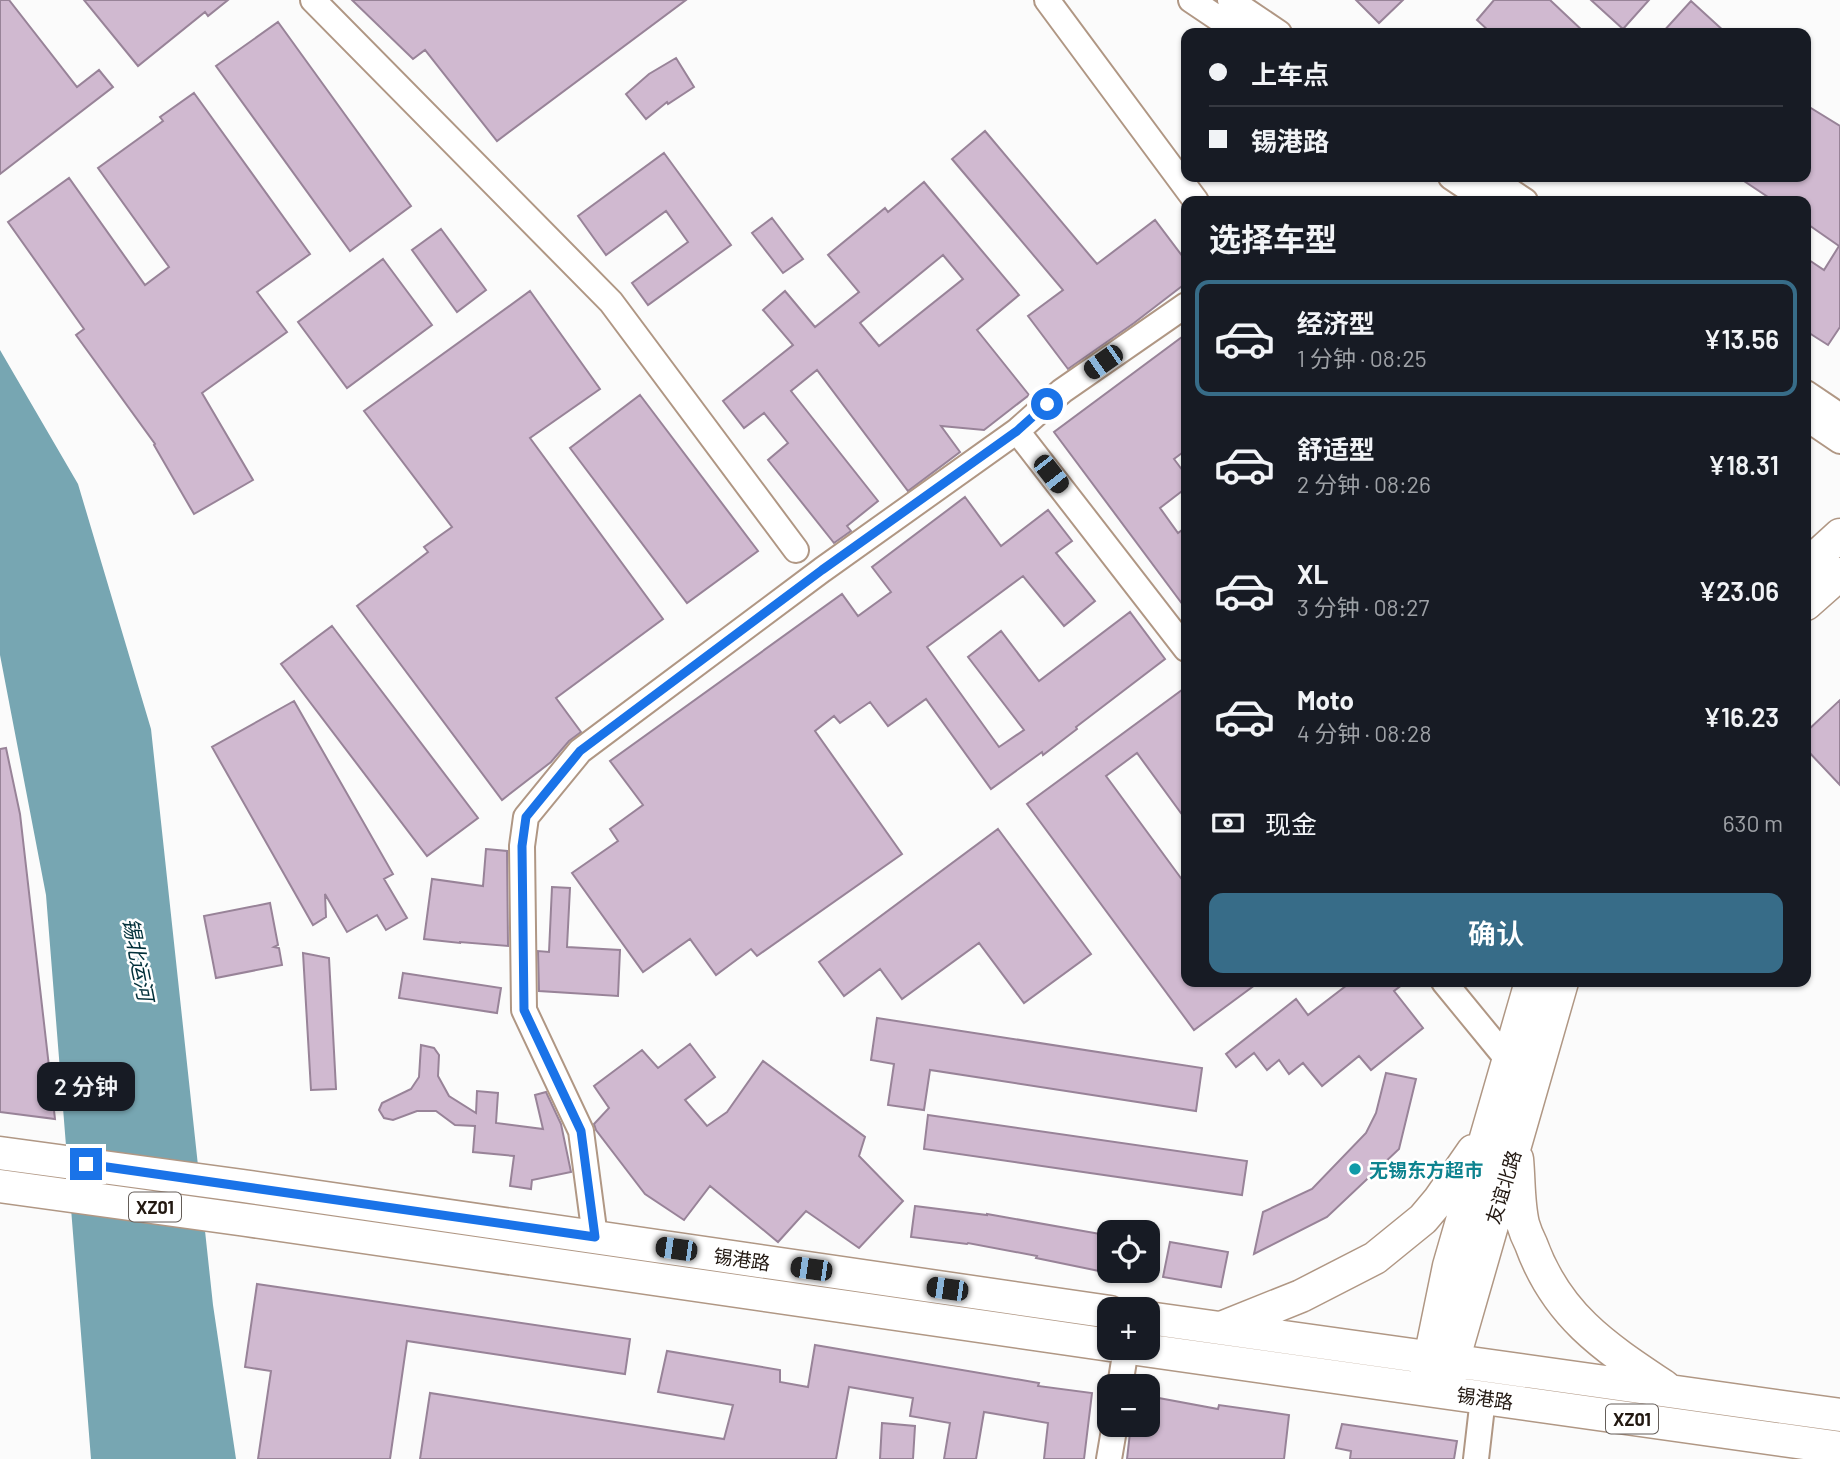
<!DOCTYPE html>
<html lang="zh">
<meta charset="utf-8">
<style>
body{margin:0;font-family:Barlow,"Noto Sans SC",sans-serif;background:#20242c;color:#f1f3f6;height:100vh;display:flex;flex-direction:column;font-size:26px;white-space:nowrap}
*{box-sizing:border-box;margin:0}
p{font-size:23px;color:#9ea1a6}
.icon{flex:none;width:38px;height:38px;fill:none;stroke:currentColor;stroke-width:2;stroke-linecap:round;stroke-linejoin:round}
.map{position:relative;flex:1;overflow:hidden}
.sheet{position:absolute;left:1181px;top:196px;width:630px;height:791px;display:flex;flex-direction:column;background:#171b24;border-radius:14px;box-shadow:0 2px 5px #0004}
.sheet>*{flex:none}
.guide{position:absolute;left:1181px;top:28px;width:630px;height:154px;border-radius:14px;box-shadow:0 2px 5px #0004;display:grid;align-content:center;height:154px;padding:0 28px;background:#171b24}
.controls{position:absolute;left:1097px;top:1220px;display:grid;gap:14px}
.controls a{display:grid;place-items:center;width:63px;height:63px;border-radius:14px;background:#171b24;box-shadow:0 2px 5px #0004;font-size:35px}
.end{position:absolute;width:32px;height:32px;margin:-16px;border:9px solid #1a73e8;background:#fff;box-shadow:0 0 0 4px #fff}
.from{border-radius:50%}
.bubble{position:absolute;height:49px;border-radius:14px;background:#171b24;box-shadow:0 2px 5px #0004;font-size:23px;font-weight:600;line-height:49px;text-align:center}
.car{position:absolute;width:21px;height:42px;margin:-21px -10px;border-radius:9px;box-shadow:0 0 5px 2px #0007;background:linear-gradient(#222 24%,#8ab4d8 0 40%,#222 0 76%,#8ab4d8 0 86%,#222 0)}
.guide b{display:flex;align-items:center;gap:24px;height:66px;font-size:26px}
.guide b+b{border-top:2px solid #363941}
.guide i{width:18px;height:18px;background:#f1f3f6}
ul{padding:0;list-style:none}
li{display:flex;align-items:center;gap:21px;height:116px;margin:0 14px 10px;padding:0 14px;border:4px solid transparent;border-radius:14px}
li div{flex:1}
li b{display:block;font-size:26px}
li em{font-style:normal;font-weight:600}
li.active{border-color:#376c88}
li>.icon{width:63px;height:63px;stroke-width:1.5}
h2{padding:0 28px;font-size:32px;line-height:84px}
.pay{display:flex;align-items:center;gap:18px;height:77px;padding:0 28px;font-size:26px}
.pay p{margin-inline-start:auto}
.cta{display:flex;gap:14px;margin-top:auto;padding:14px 28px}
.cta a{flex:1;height:80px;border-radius:14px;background:#376c88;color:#fff;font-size:28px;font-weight:600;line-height:80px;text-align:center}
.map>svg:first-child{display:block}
</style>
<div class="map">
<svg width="1840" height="1459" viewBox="0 0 1840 1459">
<rect width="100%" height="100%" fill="#fbfbfb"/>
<path fill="#77a6b2" d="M0,350L78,484L151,729L213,1305L236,1459H91L46,895L0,655Z"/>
<path fill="#d0b9d0" stroke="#988398" stroke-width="2" fill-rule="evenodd" d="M0,0H9L77,87L99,70L113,87L0,174Z
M84,0H228L208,16L205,12L138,66Z
M352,0H686L497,141L425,50L413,59Z
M1356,0H1403L1379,23Z
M1494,0H1550L1585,33H1491L1477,20Z
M1591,0H1649L1623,29Z
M1691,1L1726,33H1662Z
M278,22L411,206L350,251L216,66Z
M676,58L694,87L668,104L667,102L646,119L626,94L649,74Z
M194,93L310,254L257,292L287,332L202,393L253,480L194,514L154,445L155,444L76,335L84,329L8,222L69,178L145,285L169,267L98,168L163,121L160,117Z
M1806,105L1840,126V327L1828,345L1806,331V258L1824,270L1839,246L1806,223V201H1774L1738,177H1806Z
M985,131L1097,264L1155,220L1186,261V283L1134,323L1068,369L1028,316L1063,290L952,159Z
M664,153L731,245L648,305L632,283L688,242L666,211L606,255L578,216Z
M924,182L1019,295L977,330L1029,395L984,430L941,426L960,452L908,491L817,370L791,391L878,501L847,526L851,531L834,543L768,460L788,443L764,413L744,428L723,401L793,345L763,310L785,291L815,327L859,292L828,255L885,208L888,212ZM943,255L963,279L879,346L860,323Z
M772,218L803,259L783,273L752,233Z
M441,229L486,290L457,312L412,250Z
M383,259L432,325L347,388L298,322Z
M530,291L600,389L530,438L663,619L556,698L581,732L569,741L551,762L502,800L357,606L428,552L424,547L452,527L364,411Z
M1186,334V450L1174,459L1186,475V488L1160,508L1178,533L1186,527V609L1054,432Z
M640,395L758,551L687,603L570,448Z
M965,497L1001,546L1048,510L1072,541L1056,553L1095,601L1064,626L1023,576L927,647L999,747L1024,730L968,657L1001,631L1039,681L1130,612L1165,659L1076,727L1077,729L1043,755L1042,752L991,789L926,699L888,726L870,702L840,723L834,716L815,731L902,854L757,956L751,949L716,975L690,939L643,972L572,873L618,841L610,829L643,805L610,761L842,594L858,616L891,592L872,567Z
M332,626L478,818L427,856L281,664Z
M1186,687V820L1137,753L1106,776L1186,885V982H1259L1194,1030L1027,804Z
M1840,700V785L1806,749V732Z
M294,701L393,874L384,879L407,918L386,930L377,915L347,932L325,894L326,917L313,925L212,747Z
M6,748L20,814L55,1119L0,1112V749Z
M998,829L1091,954L1024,1003L979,943L902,999L880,969L844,996L819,962Z
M486,849L507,851L508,946L460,942V943L424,939L432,879L483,886Z
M552,887L570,888L567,947L620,950L618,996L539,991L538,951L549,952Z
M270,903L278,945L274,947L279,948L282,965L216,978L204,916Z
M303,953L329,958L336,1089L311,1090Z
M403,973L501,988L497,1013L399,998Z
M1351,982H1406L1394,991L1423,1028L1371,1070L1359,1056L1322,1086L1303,1063L1289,1074L1279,1060L1267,1070L1254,1053L1236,1067L1226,1054L1296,999L1308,1015Z
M877,1018L1202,1068L1196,1111L930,1070L924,1110L888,1105L894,1064L871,1060Z
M690,1044L715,1077L685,1100L707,1126L727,1112L763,1061L865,1137L859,1156L903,1201L859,1248L806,1211L778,1242L710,1186L684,1220L645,1194L596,1130L594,1124L609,1108L594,1086L642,1050L658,1068Z
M421,1045L434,1048L439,1055L438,1076L449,1096L476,1113L477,1091L498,1093L496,1123L543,1129L535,1095L546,1092L561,1124L571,1172L532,1180L531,1189L510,1186L514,1156L473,1152L475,1126L455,1125L436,1111H417L393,1120L384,1118L379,1110L382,1103L411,1089L419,1077Z
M1386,1073L1416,1079L1399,1149L1327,1217L1254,1254L1263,1212L1312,1189L1366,1133L1376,1113Z
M928,1115L1247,1161L1242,1195L924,1149Z
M915,1206L987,1215V1214L1106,1235L1099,1271L1036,1258L1037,1256L968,1243L967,1244L911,1237Z
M1170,1242L1228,1252L1221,1287L1163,1277Z
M257,1284L630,1339L625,1374L407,1341L390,1459H258L271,1371L245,1367Z
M815,1345L1039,1383L1038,1386L1092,1393L1084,1459H1044L1048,1423L984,1412L976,1459H944L950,1423L910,1416L913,1398L849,1387L836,1459H420L430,1393L724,1439L733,1405L658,1392L667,1351L780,1370V1382L808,1387Z
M1148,1396L1218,1409L1219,1405L1289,1415L1284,1459H1127L1131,1424H1148Z
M882,1423L915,1426L913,1459H880Z
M1342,1424L1457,1441L1454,1459H1350L1351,1451L1336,1448Z"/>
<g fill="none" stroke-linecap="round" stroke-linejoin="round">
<g stroke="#b09784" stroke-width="28">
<path id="minor" d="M313,0L611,302L796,550
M1047,0L1196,201
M1191,0L1240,33
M1230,0L1279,33
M1451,177L1487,201
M1489,177L1525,201
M1806,393L1840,416
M1806,418L1840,441
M1017,431L1186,649
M1444,982L1508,1060
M595,1237L581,1131L524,1010L522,846L526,817L580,751L822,570L1017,431L1062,391L1186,305
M1120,1386L1126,1348
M1109,1459L1115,1424
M1476,1459L1483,1398"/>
</g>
<g stroke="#b09784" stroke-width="35">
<path id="major" d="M1806,566L1840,535
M1806,604L1840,574
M0,1153L243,1186L1110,1312
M1517,1159C1519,1180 1518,1203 1523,1224C1525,1231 1528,1238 1531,1244C1557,1316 1605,1347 1665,1387
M0,1186L246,1220L1110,1345
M1148,1318L1840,1415
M1221,1328L1301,1296L1375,1258L1423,1219L1439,1200L1473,1151
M1130,1348L1840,1448
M1426,1378L1449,1266L1531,982
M1449,1381L1453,1361L1562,982"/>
</g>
<use href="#minor" stroke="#fff" stroke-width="24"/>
<use href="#major" stroke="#fff" stroke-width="32"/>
</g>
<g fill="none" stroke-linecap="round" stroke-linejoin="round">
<path stroke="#1a73e8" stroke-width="9" d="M86,1164L595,1237L581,1131L524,1010L522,846L526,817L580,751L822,570L1017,431L1047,404"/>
</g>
<circle fill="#0f9aa8" stroke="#fff" stroke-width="2.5" cx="1355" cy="1169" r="7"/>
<g text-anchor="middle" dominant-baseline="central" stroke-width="5" stroke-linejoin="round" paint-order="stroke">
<g fill="#fff" stroke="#645d58" stroke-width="2">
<rect x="129" y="1192.5" width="52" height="29" rx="5"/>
<rect x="1606" y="1404.5" width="52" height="29" rx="5"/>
</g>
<g font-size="18" font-weight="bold" fill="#221811">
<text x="155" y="1207">XZ01</text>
<text x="1632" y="1419">XZ01</text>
</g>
<g font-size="19" font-weight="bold" fill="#0d838f" stroke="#fff" text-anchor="start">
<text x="1369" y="1169">无锡东方超市</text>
</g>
<g font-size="19" fill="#221811" stroke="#fff">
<text transform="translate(1503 1187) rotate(-73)">友谊北路</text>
<text transform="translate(742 1259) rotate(8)">锡港路</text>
<text transform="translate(1485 1398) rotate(8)">锡港路</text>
</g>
<g font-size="21" font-style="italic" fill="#012f39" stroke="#fff">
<text transform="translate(139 959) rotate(79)">锡北运河</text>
</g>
</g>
</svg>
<div class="controls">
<a><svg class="icon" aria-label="locate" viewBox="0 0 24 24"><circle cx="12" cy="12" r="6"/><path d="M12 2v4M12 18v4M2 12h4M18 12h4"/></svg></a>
<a>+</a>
<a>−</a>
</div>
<i class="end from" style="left:1047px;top:404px"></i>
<i class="end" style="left:86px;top:1164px"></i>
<div class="bubble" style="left:37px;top:1062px;width:98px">2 分钟</div>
<i class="car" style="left:1103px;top:362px;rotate:235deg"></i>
<i class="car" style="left:1051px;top:474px;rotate:142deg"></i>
<i class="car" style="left:676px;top:1249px;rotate:278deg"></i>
<i class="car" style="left:811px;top:1269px;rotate:278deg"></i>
<i class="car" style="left:947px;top:1289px;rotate:278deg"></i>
<div class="guide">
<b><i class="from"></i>上车点</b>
<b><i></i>锡港路</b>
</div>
<section class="sheet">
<h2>选择车型</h2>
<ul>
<li class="active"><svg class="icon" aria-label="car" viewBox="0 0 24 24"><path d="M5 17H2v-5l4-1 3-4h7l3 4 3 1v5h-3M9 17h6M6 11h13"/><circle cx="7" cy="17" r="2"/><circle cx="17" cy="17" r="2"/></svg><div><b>经济型</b><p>1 分钟 · 08:25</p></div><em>¥13.56</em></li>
<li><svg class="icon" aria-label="car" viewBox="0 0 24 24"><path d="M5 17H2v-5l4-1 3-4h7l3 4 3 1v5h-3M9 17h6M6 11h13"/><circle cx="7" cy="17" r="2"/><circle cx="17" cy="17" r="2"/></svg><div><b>舒适型</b><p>2 分钟 · 08:26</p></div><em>¥18.31</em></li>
<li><svg class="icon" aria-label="car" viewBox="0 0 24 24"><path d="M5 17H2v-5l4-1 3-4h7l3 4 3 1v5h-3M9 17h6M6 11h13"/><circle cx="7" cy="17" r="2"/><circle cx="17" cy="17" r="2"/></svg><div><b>XL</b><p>3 分钟 · 08:27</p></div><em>¥23.06</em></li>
<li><svg class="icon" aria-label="car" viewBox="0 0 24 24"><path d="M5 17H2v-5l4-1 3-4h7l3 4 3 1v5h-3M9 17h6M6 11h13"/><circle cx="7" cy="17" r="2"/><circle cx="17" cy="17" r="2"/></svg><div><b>Moto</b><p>4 分钟 · 08:28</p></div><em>¥16.23</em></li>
</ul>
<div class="pay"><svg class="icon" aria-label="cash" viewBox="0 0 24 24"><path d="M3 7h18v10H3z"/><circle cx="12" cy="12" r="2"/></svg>现金<p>630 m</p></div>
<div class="cta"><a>确认</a></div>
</section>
</div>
